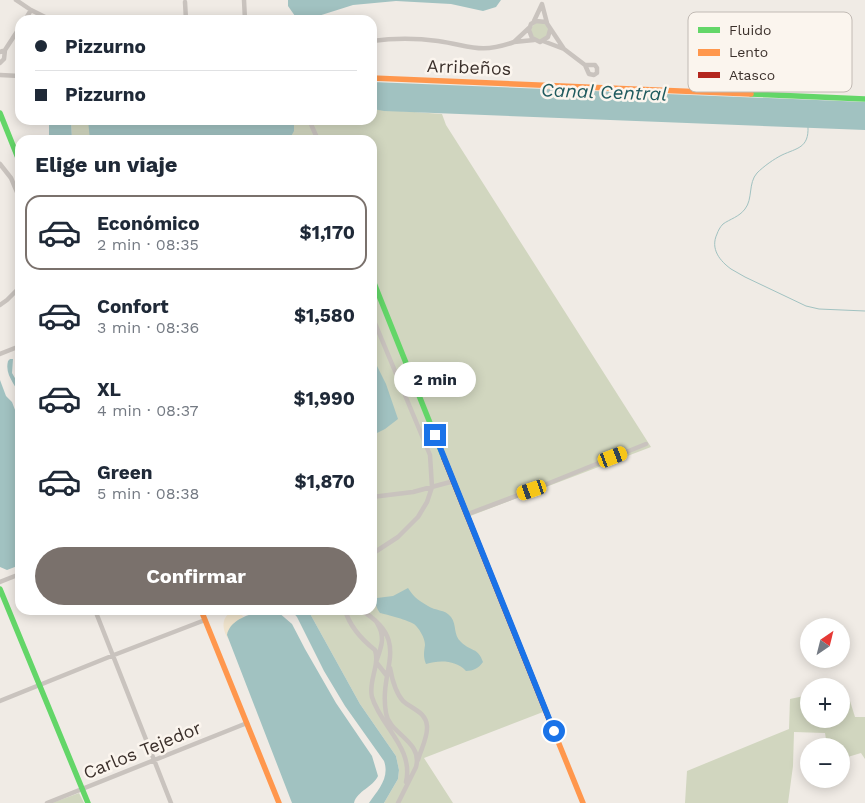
<!DOCTYPE html>
<html lang="es">
<meta charset="utf-8">
<style>
body{margin:0;font-family:"Work Sans",sans-serif;background:#f2f2f3;color:#1f2937;height:100vh;display:flex;flex-direction:column;font-size:19px;white-space:nowrap}
*{box-sizing:border-box;margin:0}
p{font-size:16px;color:#747a83}
.icon{flex:none;width:28px;height:28px;fill:none;stroke:currentColor;stroke-width:2;stroke-linecap:round;stroke-linejoin:round}
.map{position:relative;flex:1;overflow:hidden}
.details{position:absolute;left:15px;top:135px;width:362px;height:480px;display:flex;flex-direction:column;background:#fff;border-radius:15px;box-shadow:0 2px 12px #0003}
.details>*{flex:none}
.top-card{position:absolute;left:15px;top:15px;width:362px;height:110px;border-radius:15px;box-shadow:0 2px 12px #0003;display:grid;align-content:center;height:110px;padding:0 20px;background:#fff}
.needle{width:32px;rotate:35deg}
.tools{position:absolute;left:800px;top:618px;display:grid;gap:10px}
.tools a{display:grid;place-items:center;width:50px;height:50px;border-radius:50%;background:#fff;box-shadow:0 2px 12px #0003;font-size:25px}
.end{position:absolute;width:22px;height:22px;margin:-11px;border:6px solid #1a73e8;background:#fff;box-shadow:0 0 0 2px #fff}
.from{border-radius:50%}
.bubble{position:absolute;height:35px;border-radius:18px;background:#fff;box-shadow:0 2px 12px #0003;font-size:16px;font-weight:700;line-height:35px;text-align:center}
.car{position:absolute;width:15px;height:30px;margin:-15px -8px;border-radius:6px;box-shadow:0 0 4px 1px #0007;background:linear-gradient(#f5c518 24%,#345 0 40%,#f5c518 0 76%,#345 0 86%,#f5c518 0)}
.top-card b{display:flex;align-items:center;gap:18px;height:48px;font-size:19px}
.top-card b+b{border-top:1px solid #e0e1e3}
.top-card i{width:12px;height:12px;background:#1f2937}
ul{padding:0;list-style:none}
li{display:flex;align-items:center;gap:15px;height:75px;margin:0 10px 8px;padding:0 10px;border:2px solid transparent;border-radius:15px}
li div{flex:1}
li b{display:block;font-size:19px}
li em{font-style:normal;font-weight:700}
li.on{border-color:#7a716c}
li>.icon{width:45px;height:45px;stroke-width:1.5}
h2{padding:0 20px;font-size:22px;line-height:60px}
.button{display:flex;gap:10px;margin-top:auto;padding:10px 20px}
.button a{flex:1;height:58px;border-radius:30px;background:#7a716c;color:#fff;font-size:20px;font-weight:700;line-height:58px;text-align:center}
.map>svg:first-child{display:block}
</style>
<div class="map">
<svg width="865" height="803" viewBox="0 0 865 803">
<rect width="100%" height="100%" fill="#f0ebe5"/>
<path fill="#d1d6bf" d="M531 31a9 9 0 1 1 18 0a9 9 0 1 1-18 0Z
M373,109L442,114L446,125L651,447L465,518L543,712L424,758L453,803H384L398,779L399,770L396,756L360,704L308,610H372V140H72L71,120H372Z
M804,696L809,697V719H841V700L850,701L855,717H865V759L861,753L841,759V746H827L825,733L794,732L793,766L788,803H685L687,771L789,729L790,699Z
M79,793L84,803H52Z"/>
<path fill="#efe3cc" d="M234,611L239,613L244,617L237,621L227,635L229,640C222,630 220,616 234,611Z"/>
<path fill="#a1c2c1" d="M288,0H501L496,7L483,11L451,4L396,1L353,5L312,18L295,16L288,6Z
M372,82L865,102V130L384,111L373,109Z
M49,120H71L72,140H49Z
M88,120H289L294,122V131L289,140H90Z
M372,356L386,384L398,419L385,429L373,435Z
M10,359H13L12,373L19,385L20,400C18,385 4,377 8,361Z
M0,380L6,396L12,402L20,423V565L7,570L0,567Z
M408,588C410,591 412,594 415,597C418,600 423,603 428,606C435,611 445,609 451,617C457,625 453,635 461,642C471,652 478,647 483,662C479,668 473,671 466,671C456,660 439,660 426,664C423,657 424,652 425,645C425,638 419,628 414,624C410,621 386,614 380,613C377,609 374,602 377,598L393,596Z
M265,610L278,612L292,624L305,649L336,703L372,756L378,776C373,787 357,791 354,803H292L227,635C230,619 251,614 265,610Z
M291,610H308L360,704L396,756L399,770L398,779L384,803H369C378,790 390,778 384,761L345,706L324,671L297,617Z"/>
<g fill="none" stroke-linecap="round" stroke-linejoin="round">
<path stroke="#a1c2c1" stroke-width="1" d="M808,127C809,148 797,148 782,155C774,159 764,166 757,173C748,183 753,199 745,209C739,217 730,219 723,224C720,227 718,231 717,234C710,249 720,261 731,269L745,277L806,306L819,309L865,311"/>
<path stroke="#c9c3be" stroke-width="4.5" d="M16,0L31,10L51,20
M244,0L245,20
M185,2L186,20
M25,20L31,10
M534,21L542,4L547,23
M529,28L514,42L534,40
M372,41C394,38 416,38 438,41C472,46 479,54 514,42
M543,41L564,49L546,22L536,21L531,24L529,30L532,38L540,42L548,37L550,30
M564,49L585,65
M5,50L20,27
M0,52L5,50L4,59L0,63
M585,65H595L597,68V73L594,75L589,74Z
M0,75L20,76
M310,122L318,140
M0,164L11,178L20,199
M0,305L7,300L20,287
M372,316L430,455L432,487L427,502L418,517L398,537L372,554
M0,354L20,346
M372,497L413,492L454,481
M468,514L532,490L646,444
M0,582L20,574
M95,610L171,803
M345,610C350,627 361,639 375,650C380,666 368,681 372,697C381,727 414,748 406,782
M361,610C413,642 378,668 386,713C389,734 423,741 416,767L398,803
M377,623C386,637 381,648 376,662L387,676
M390,668C392,679 395,692 403,701C412,709 426,712 427,726C428,737 421,749 418,760
M0,701L114,655L205,620
M47,803L247,723"/>
<path stroke="#63d668" stroke-width="5.5" d="M751,94L865,99
M0,113L20,163
M372,278L444,458
M0,589L88,803"/>
<path stroke="#ff974d" stroke-width="5.5" d="M372,78L751,94
M201,610L279,803
M553,729L583,803"/>
<path stroke="#b3261e" stroke-width="5.5" d="M444,458L553,729"/>
</g>
<g fill="none" stroke-linecap="round" stroke-linejoin="round">
<path stroke="#1a73e8" stroke-width="6" d="M435,435L554,731"/>
</g>
<g text-anchor="middle" dominant-baseline="central" stroke-width="5" stroke-linejoin="round" paint-order="stroke">
<g font-size="18" fill="#3b302b" stroke="#fbf5ee">
<text transform="translate(469 67) rotate(2)">Arribeños</text>
<text transform="translate(142 750) rotate(-22)">Carlos Tejedor</text>
</g>
<g font-size="19" font-style="italic" fill="#1f5a5e" stroke="#fbf5ee">
<text transform="translate(604 92) rotate(2)">Canal Central</text>
</g>
</g>
<rect x="688" y="12" width="164" height="80" rx="8" fill="#fbf5ee" stroke="#c1bab4" stroke-width="1"/>
<rect x="698" y="27" width="22" height="6" fill="#63d668"/>
<rect x="698" y="49" width="22" height="7" fill="#ff974d"/>
<rect x="698" y="72" width="22" height="6" fill="#b3261e"/>
<g font-size="14" fill="#3b302b">
<text x="729" y="35">Fluido</text>
<text x="729" y="57">Lento</text>
<text x="729" y="80">Atasco</text>
</g>
</svg>
<div class="tools">
<a><svg class="needle" viewBox="-14 -14 28 28"><path d="M0-13l5 13h-10z" fill="#e53935"/><path d="M0 13l5-13h-10z" fill="#747a83"/></svg></a>
<a>+</a>
<a>−</a>
</div>
<i class="end from" style="left:554px;top:731px"></i>
<i class="end" style="left:435px;top:435px"></i>
<div class="bubble" style="left:394px;top:362px;width:82px">2 min</div>
<i class="car" style="left:613px;top:457px;rotate:69deg"></i>
<i class="car" style="left:532px;top:490px;rotate:251deg"></i>
<div class="top-card">
<b><i class="from"></i>Pizzurno</b>
<b><i></i>Pizzurno</b>
</div>
<section class="details">
<h2>Elige un viaje</h2>
<ul>
<li class="on"><svg class="icon" aria-label="car" viewBox="0 0 24 24"><path d="M5 17H2v-5l4-1 3-4h7l3 4 3 1v5h-3M9 17h6M6 11h13"/><circle cx="7" cy="17" r="2"/><circle cx="17" cy="17" r="2"/></svg><div><b>Económico</b><p>2 min · 08:35</p></div><em>$1,170</em></li>
<li><svg class="icon" aria-label="car" viewBox="0 0 24 24"><path d="M5 17H2v-5l4-1 3-4h7l3 4 3 1v5h-3M9 17h6M6 11h13"/><circle cx="7" cy="17" r="2"/><circle cx="17" cy="17" r="2"/></svg><div><b>Confort</b><p>3 min · 08:36</p></div><em>$1,580</em></li>
<li><svg class="icon" aria-label="car" viewBox="0 0 24 24"><path d="M5 17H2v-5l4-1 3-4h7l3 4 3 1v5h-3M9 17h6M6 11h13"/><circle cx="7" cy="17" r="2"/><circle cx="17" cy="17" r="2"/></svg><div><b>XL</b><p>4 min · 08:37</p></div><em>$1,990</em></li>
<li><svg class="icon" aria-label="car" viewBox="0 0 24 24"><path d="M5 17H2v-5l4-1 3-4h7l3 4 3 1v5h-3M9 17h6M6 11h13"/><circle cx="7" cy="17" r="2"/><circle cx="17" cy="17" r="2"/></svg><div><b>Green</b><p>5 min · 08:38</p></div><em>$1,870</em></li>
</ul>
<div class="button"><a>Confirmar</a></div>
</section>
</div>
